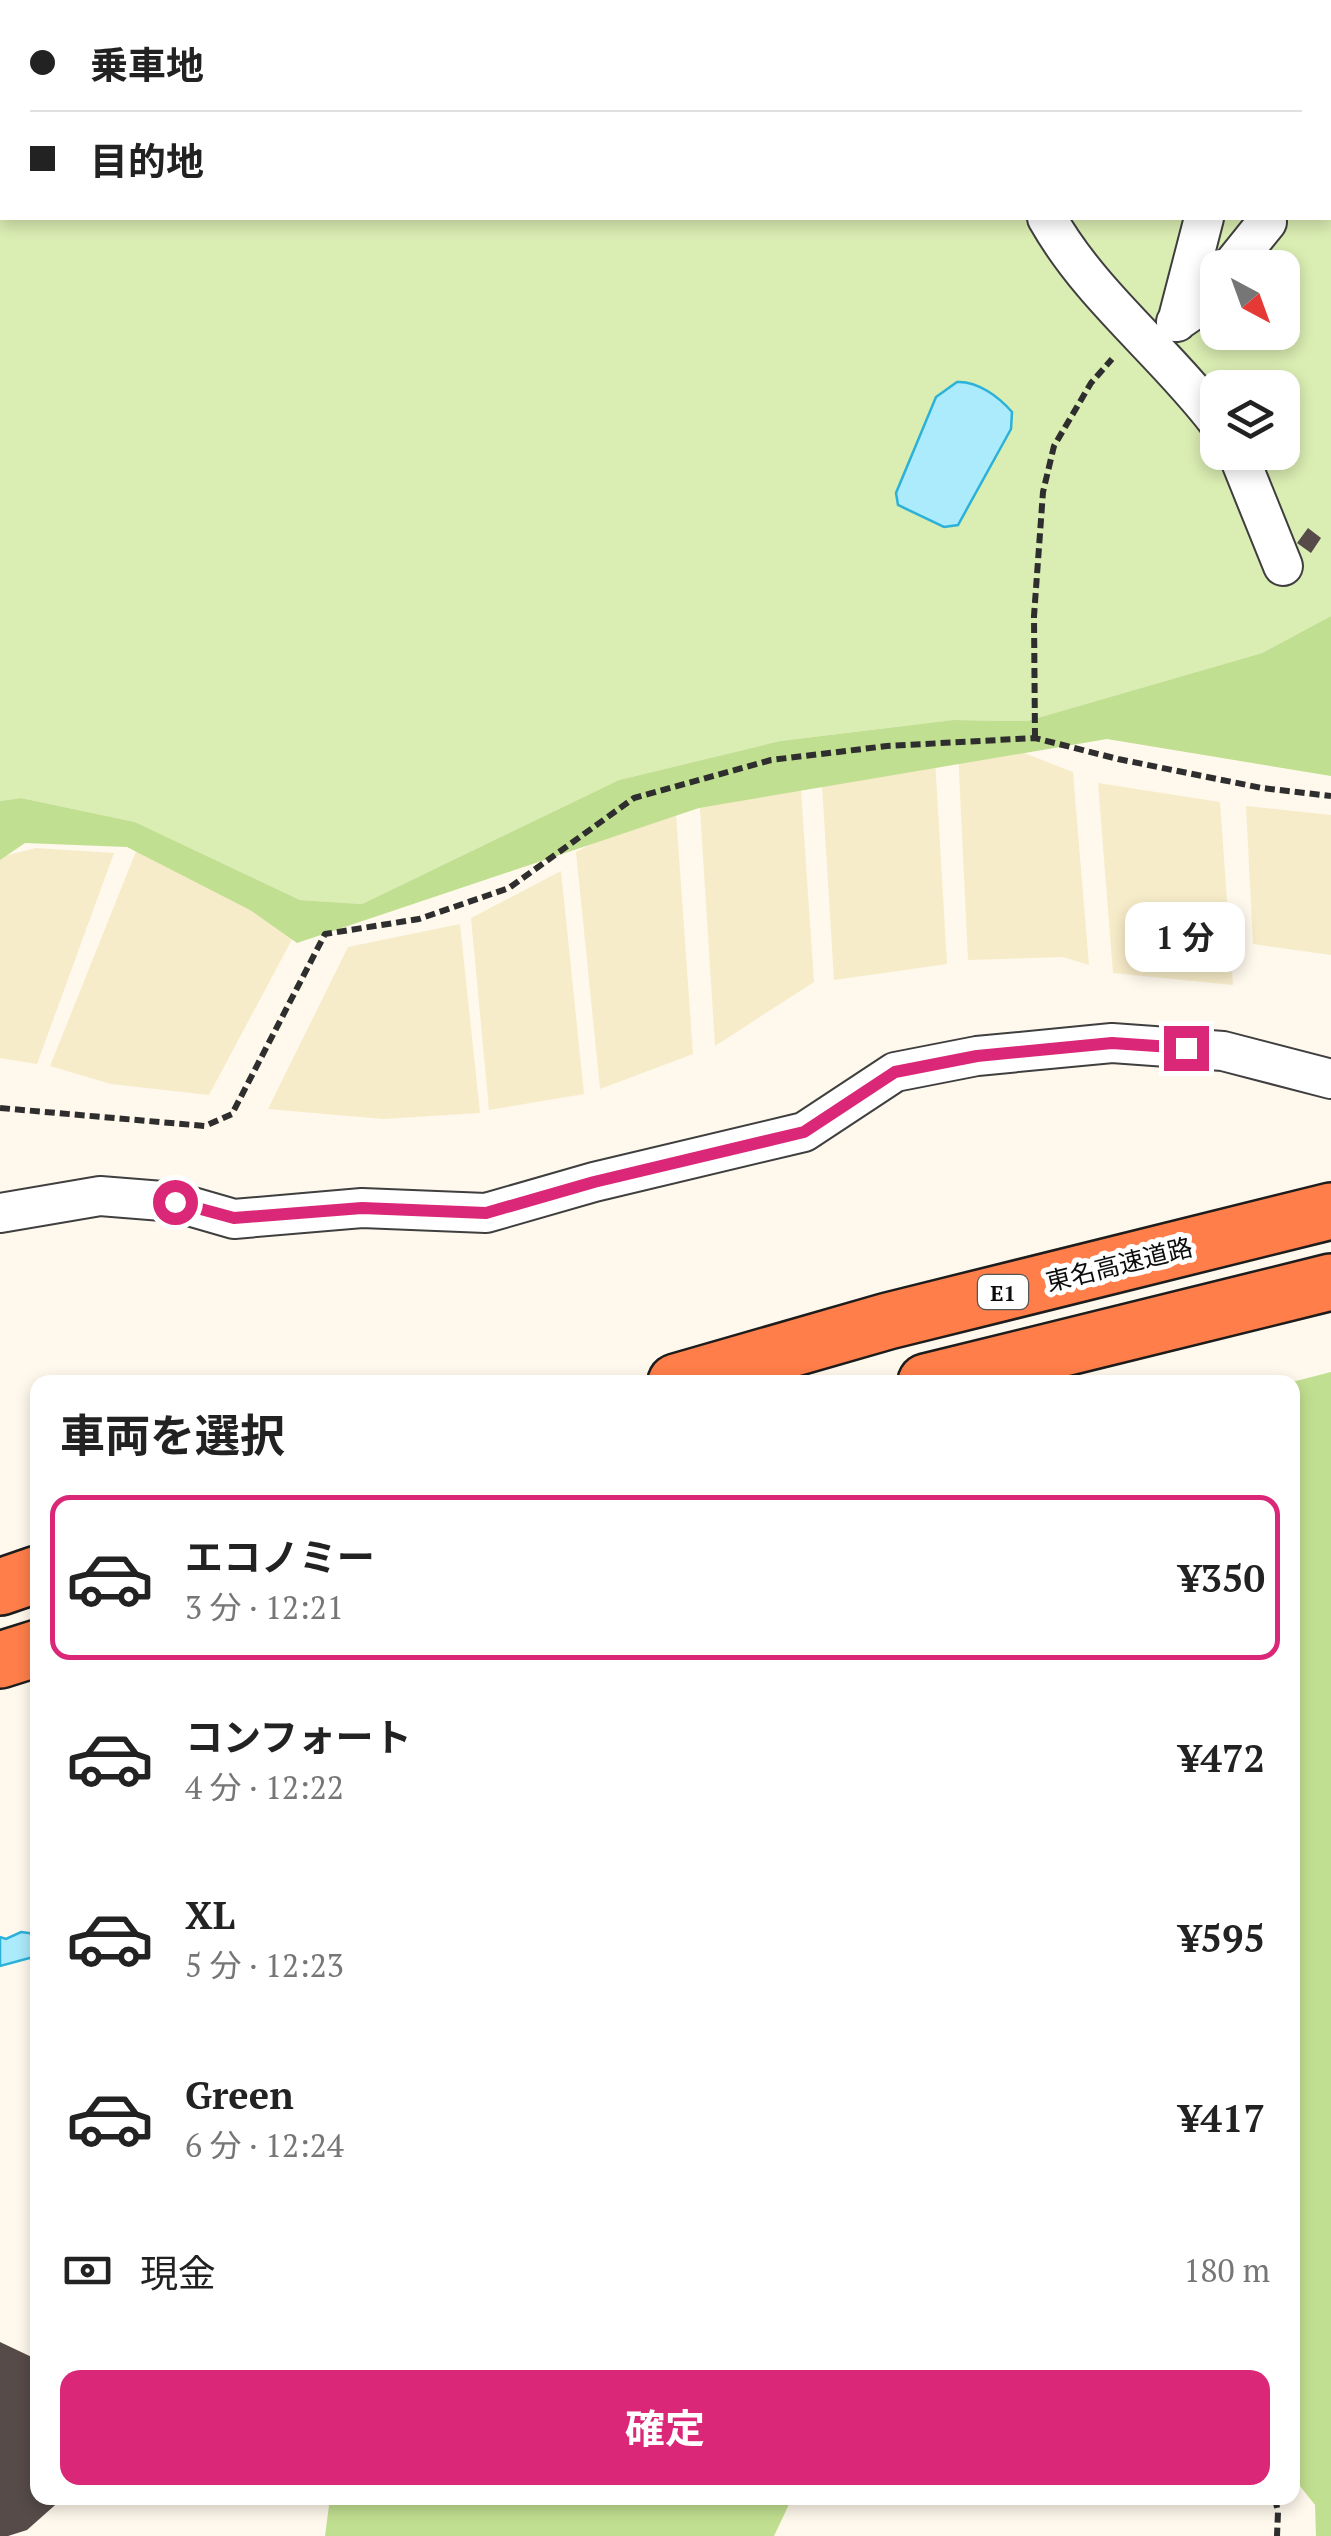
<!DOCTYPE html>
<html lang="ja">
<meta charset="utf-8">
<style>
body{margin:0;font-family:"PT Serif","Noto Sans JP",serif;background:#f2f2f2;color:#222;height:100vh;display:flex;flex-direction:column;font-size:38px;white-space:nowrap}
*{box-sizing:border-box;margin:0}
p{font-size:32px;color:#767676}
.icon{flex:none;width:55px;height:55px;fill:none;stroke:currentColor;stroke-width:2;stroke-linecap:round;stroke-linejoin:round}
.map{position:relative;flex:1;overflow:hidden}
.panel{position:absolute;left:30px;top:1375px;width:1270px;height:1130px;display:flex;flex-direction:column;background:#fff;border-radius:20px;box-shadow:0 5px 15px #0003}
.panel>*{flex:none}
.guide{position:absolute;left:0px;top:0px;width:1332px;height:220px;box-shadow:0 5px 15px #0003;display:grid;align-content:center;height:220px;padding:0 30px;background:#fff}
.needle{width:65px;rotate:139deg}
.controls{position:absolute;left:1200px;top:250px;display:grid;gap:20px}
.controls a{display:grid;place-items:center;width:100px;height:100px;border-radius:20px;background:#fff;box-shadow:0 5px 15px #0003;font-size:50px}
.end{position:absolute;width:45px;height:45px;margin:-22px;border:12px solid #db2777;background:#fff;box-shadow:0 0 0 5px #fff}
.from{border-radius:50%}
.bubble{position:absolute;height:70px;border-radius:20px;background:#fff;box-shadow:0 5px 15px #0003;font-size:32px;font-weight:700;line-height:70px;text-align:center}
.guide b{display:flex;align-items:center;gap:35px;height:95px;font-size:38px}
.guide b+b{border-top:2px solid #e0e0e0}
.guide i{width:25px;height:25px;background:#222}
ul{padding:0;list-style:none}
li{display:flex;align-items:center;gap:30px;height:165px;margin:0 20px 15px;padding:0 10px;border:5px solid transparent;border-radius:20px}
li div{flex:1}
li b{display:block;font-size:38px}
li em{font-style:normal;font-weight:700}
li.active{border-color:#db2777}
li>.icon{width:90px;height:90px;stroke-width:1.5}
h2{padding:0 30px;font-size:45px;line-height:120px}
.pay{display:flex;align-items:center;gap:25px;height:110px;padding:0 30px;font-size:38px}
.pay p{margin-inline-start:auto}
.cta{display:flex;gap:20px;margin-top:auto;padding:20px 30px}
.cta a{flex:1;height:115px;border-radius:20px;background:#db2777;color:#fff;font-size:40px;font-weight:700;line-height:115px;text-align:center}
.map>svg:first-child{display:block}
</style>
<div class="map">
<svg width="1331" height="2536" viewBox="0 0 1331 2536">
<rect width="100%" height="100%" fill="#fff8ec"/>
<path fill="#f7ecc9" d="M1014,749L1073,772L1089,965L1063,957L968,960L958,751Z
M935,758L947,964L834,980L821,769Z
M800,775L814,982L715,1046L699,794Z
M1098,783L1220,802L1233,985L1113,973Z
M675,800L693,1054L600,1089L576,852Z
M1246,806L1331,815V955L1253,944Z
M139,844L305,915L209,1095L111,1084L50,1066Z
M36,848L114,853L37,1064L0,1058V857Z
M561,871L584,1094L489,1110L471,918Z
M460,924L480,1113L383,1119L268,1109L348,947Z"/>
<path fill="#daedb2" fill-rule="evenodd" d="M0,0H1331V616L1262,653L1027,721L953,720L780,741L619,780L362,904L300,900L135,822L21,798L0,801ZM2,2H1330V218H2ZM1218,268H1282V332H1218ZM1218,388H1282V452H1218Z"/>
<path fill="#c1df90" d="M1331,616V776L1107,739L699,808L297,943L250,910L127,847L25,843L0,860V801L21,798L135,822L300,900L362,904L619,780L780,741L953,720L1027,721L1262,653Z
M1331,1372V2536H1316L1315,2505L1292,2476V1382Z
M330,2498H792L774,2536H325Z"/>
<path fill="#abebfb" stroke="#2cb1d9" stroke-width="2.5" d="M957,382C978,381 999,397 1012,412L1011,429L958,525L944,527L898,505L896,493L936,397Z
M21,1932L37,1934V1956L0,1966V1937L6,1939Z"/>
<path fill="#564b48" d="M1308,528L1321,538L1311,553L1297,543Z
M0,2342L38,2360V2498H63L27,2530L8,2536H0Z"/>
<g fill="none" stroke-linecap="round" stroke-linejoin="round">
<g stroke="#3f3f3f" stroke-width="42">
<path id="minor" d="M961,0L962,2
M1190,0L1191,2
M1047,218C1091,296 1164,351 1218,422
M1230,268L1267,222
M1176,322L1198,307L1218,283
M1177,322L1204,218
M1237,452L1283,566
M0,1213L100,1196L175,1202L234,1219L362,1208L486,1213L594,1182L804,1132L895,1072L977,1056L1112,1043L1223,1051L1331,1079"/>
</g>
<g stroke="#1d1d1d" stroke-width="60">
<path id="highway" d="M676,1382L888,1321L1331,1211
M926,1382L1331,1282
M0,1587L38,1574
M0,1660L38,1648"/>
</g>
<path stroke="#2e2e2e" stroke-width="6" stroke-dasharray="10 5" stroke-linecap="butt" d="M1035,738L1034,616L1043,492L1054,446L1091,383L1112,359
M0,1108L205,1126L232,1114L325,934L419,919L509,888L634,798L771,760L887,746L1035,738L1118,759L1262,788L1331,796
M1275,2498L1278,2512L1277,2536"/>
<use href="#minor" stroke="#fff" stroke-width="38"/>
<use href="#highway" stroke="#ff7e4a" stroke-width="55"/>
</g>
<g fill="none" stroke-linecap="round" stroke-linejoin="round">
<path stroke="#db2777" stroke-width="12" d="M175,1202L234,1218L362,1208L486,1213L594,1182L804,1132L895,1072L977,1056L1112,1043L1186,1048"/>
</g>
<g text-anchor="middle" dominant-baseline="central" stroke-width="10" stroke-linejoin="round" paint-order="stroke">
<rect fill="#fff" stroke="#555" stroke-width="2.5" x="978" y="1275" width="50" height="34" rx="8"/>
<g font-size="22" font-weight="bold" fill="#0c0c0c">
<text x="1003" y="1292">E1</text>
</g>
<g font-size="25" fill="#0c0c0c" stroke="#fff">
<text transform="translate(1119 1264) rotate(-14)">東名高速道路</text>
</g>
</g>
</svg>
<div class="controls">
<a><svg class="needle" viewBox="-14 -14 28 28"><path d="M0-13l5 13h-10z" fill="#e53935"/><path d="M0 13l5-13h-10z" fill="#767676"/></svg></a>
<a><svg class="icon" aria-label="layers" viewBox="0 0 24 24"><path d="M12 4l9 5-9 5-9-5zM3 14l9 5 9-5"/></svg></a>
</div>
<i class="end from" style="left:175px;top:1202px"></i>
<i class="end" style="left:1186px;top:1048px"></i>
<div class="bubble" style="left:1125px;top:902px;width:120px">1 分</div>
<div class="guide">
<b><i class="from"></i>乗車地</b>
<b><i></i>目的地</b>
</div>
<section class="panel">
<h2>車両を選択</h2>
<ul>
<li class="active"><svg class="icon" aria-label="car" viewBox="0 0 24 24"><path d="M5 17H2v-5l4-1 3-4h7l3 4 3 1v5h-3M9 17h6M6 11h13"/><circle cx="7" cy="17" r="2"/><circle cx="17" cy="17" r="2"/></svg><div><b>エコノミー</b><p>3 分 · 12:21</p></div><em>¥350</em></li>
<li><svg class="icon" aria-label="car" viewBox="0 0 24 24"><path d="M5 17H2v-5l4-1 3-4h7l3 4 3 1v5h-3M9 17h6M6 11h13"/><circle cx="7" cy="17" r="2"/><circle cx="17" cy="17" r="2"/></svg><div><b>コンフォート</b><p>4 分 · 12:22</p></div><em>¥472</em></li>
<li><svg class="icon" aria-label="car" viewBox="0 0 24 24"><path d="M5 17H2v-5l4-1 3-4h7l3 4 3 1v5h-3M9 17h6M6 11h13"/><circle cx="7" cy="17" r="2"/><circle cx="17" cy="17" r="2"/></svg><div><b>XL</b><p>5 分 · 12:23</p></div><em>¥595</em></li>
<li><svg class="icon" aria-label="car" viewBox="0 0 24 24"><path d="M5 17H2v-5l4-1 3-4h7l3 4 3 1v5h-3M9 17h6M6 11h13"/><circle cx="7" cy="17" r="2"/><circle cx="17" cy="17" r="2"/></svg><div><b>Green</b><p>6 分 · 12:24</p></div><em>¥417</em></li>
</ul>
<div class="pay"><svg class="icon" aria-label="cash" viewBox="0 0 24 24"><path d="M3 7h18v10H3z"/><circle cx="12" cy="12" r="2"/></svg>現金<p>180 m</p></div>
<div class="cta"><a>確定</a></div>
</section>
</div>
